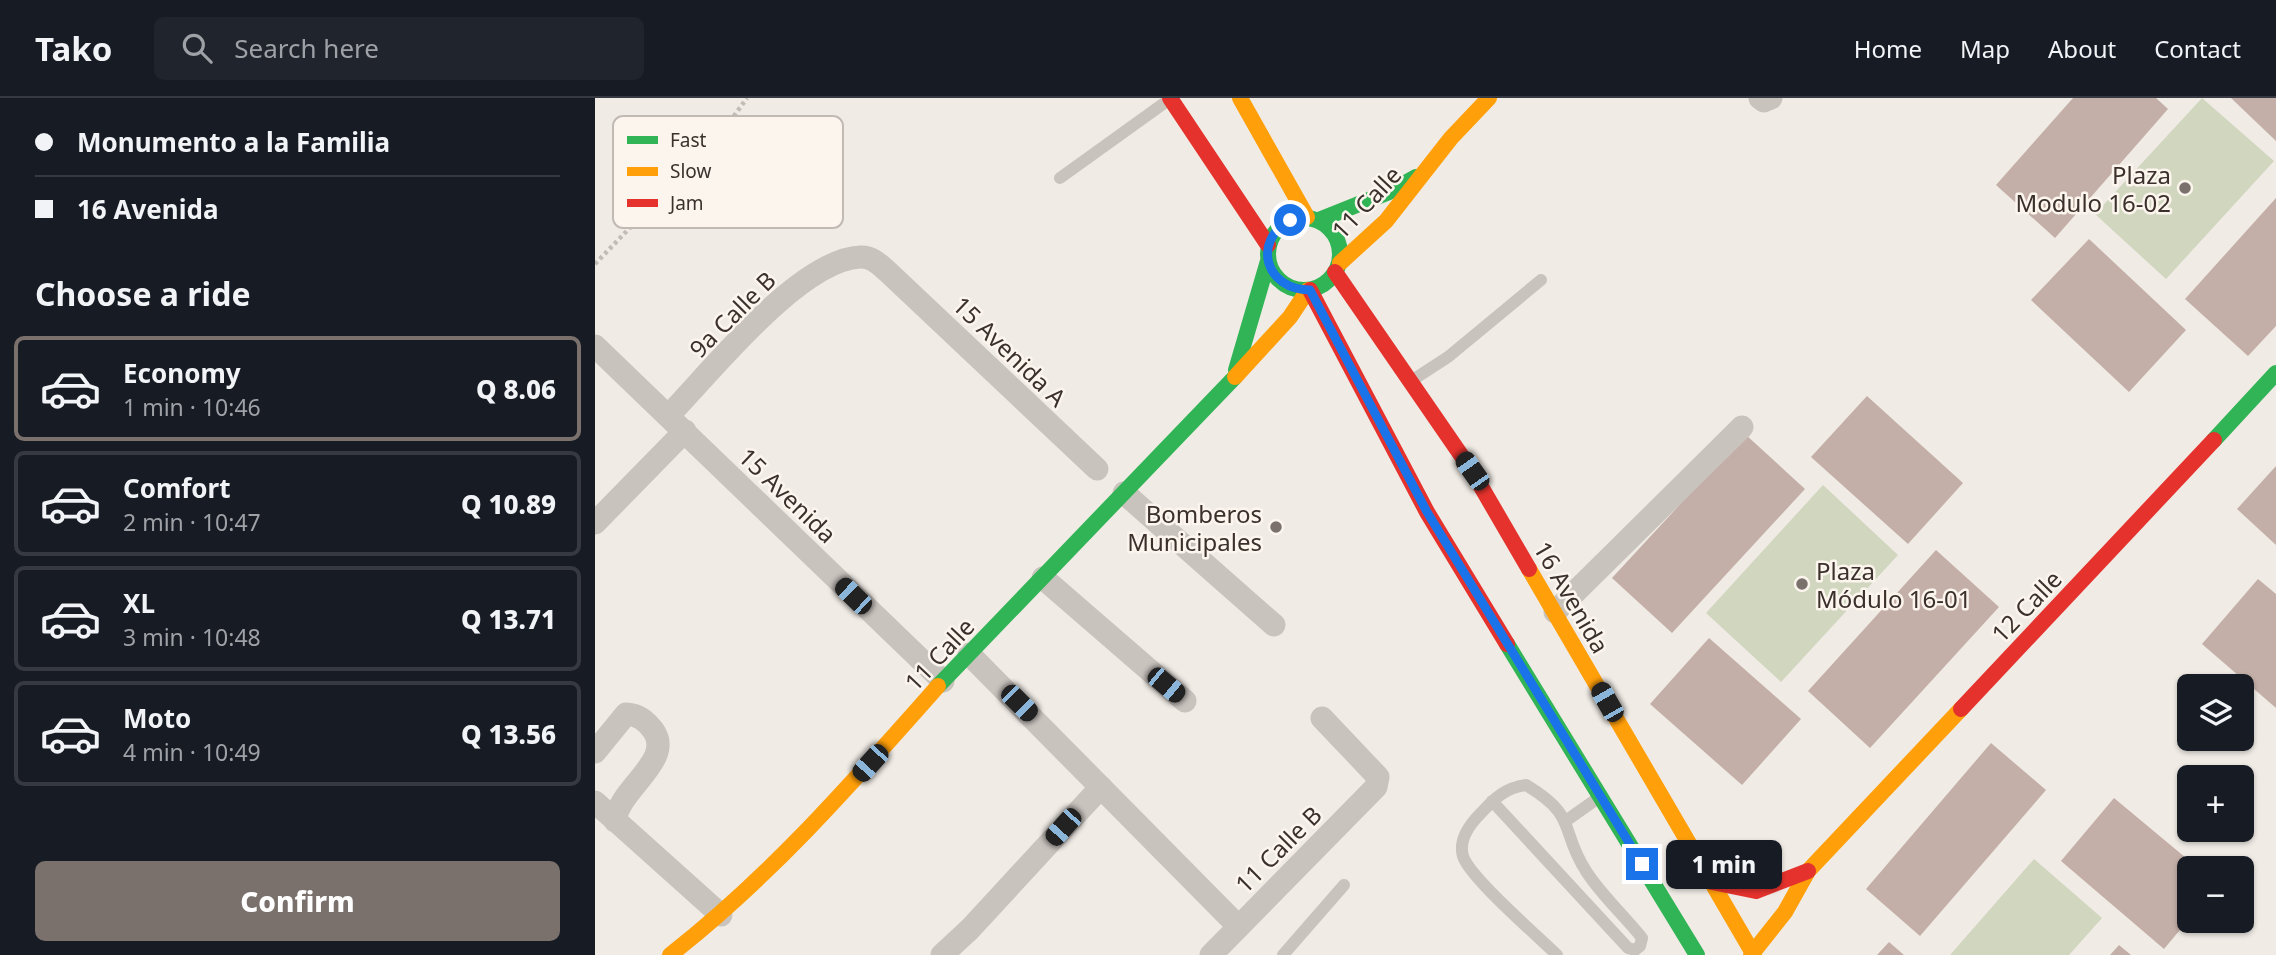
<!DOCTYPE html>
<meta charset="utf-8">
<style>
body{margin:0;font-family:"Noto Sans",sans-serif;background:#20242c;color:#f1f3f6;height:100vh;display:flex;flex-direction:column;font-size:26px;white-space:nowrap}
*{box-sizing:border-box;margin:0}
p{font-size:23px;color:#9ea1a6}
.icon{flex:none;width:38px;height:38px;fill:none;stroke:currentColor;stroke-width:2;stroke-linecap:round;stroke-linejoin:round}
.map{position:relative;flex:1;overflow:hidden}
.details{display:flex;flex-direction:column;background:#171b24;width:595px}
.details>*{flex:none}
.hud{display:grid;align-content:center;height:154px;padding:0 35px;background:#171b24}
.controls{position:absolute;left:1582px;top:576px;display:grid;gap:14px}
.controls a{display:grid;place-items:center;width:77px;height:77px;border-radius:10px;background:#171b24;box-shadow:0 2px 5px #0004;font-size:35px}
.end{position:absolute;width:32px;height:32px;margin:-16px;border:9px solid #1a73e8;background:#fff;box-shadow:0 0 0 4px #fff}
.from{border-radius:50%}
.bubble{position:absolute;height:49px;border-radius:10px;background:#171b24;box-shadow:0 2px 5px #0004;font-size:23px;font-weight:800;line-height:49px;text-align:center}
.car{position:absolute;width:21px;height:42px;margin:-21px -10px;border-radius:9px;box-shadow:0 0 5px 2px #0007;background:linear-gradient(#222 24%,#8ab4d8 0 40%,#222 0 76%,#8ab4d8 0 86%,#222 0)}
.hud b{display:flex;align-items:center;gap:24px;height:66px;font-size:26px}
.hud b+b{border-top:2px solid #363941}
.hud i{width:18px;height:18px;background:#f1f3f6}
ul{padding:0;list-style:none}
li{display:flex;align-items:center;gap:21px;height:105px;margin:0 14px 10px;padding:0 21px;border:4px solid #363941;border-radius:10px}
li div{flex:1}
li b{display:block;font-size:26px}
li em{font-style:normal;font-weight:800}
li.current{border-color:#7a716c}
li>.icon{width:63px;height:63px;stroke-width:1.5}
h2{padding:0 35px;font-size:32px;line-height:84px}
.cta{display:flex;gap:14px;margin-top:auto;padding:14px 35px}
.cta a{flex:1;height:80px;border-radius:10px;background:#7a716c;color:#fff;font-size:28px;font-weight:800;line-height:80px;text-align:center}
header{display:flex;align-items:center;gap:42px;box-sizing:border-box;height:98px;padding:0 35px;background:#171b24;border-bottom:2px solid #363941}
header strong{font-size:33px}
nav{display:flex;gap:38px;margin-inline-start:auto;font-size:24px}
.search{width:490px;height:63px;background:#20242c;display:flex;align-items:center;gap:18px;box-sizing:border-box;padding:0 24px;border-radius:10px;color:#9ea1a6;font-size:26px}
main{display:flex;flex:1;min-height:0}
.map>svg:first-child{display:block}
</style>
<header>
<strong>Tako</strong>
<div class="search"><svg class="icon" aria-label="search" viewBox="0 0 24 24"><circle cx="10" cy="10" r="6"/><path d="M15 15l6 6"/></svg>Search here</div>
<nav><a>Home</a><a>Map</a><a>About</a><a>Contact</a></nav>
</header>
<main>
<section class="details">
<div class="hud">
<b><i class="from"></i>Monumento a la Familia</b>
<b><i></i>16 Avenida</b>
</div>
<h2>Choose a ride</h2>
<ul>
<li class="current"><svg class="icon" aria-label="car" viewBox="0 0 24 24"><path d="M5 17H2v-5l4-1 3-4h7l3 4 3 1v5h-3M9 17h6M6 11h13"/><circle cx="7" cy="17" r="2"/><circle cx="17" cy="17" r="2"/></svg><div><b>Economy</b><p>1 min · 10:46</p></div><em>Q 8.06</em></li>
<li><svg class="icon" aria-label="car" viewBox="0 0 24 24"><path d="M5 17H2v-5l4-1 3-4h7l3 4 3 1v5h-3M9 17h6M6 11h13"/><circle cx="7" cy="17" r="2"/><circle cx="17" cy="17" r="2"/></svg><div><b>Comfort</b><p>2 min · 10:47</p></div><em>Q 10.89</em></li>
<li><svg class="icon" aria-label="car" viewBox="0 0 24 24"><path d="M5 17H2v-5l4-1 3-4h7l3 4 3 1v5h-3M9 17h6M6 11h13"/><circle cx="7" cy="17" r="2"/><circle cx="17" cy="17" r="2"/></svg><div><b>XL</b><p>3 min · 10:48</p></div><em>Q 13.71</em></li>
<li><svg class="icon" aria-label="car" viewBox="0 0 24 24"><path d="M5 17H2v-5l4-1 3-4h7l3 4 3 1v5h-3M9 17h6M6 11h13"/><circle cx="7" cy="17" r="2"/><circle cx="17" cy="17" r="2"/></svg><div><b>Moto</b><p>4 min · 10:49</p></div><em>Q 13.56</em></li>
</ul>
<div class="cta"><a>Confirm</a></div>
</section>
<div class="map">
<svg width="1681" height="857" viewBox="0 0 1681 857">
<rect width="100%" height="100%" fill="#f0ebe5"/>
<path fill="#d1d6bf" d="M1607,0L1679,63L1571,181L1500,116Z
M1228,387L1303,457L1186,584L1111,515Z
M1439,761L1507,820L1474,857H1355Z"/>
<path fill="#c3afa7" d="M1478,0H1561L1573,11L1460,140L1401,87Z
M1636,0H1681V43Z
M1681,100V228L1653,258L1590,201Z
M1494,141L1591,232L1534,294L1436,202Z
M1272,298L1368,385L1313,446L1216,359Z
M1150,336L1210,391L1077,535L1017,480Z
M1681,368V447L1642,411Z
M1341,452L1404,509L1275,650L1213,593Z
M1663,481L1681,496V610L1607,546Z
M1114,540L1206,621L1147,687L1055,606Z
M1396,645L1451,692L1325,838L1271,791Z
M1519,700L1603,770H1594V821L1569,851L1466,763Z
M1294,844L1309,857H1282Z
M1524,847L1536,857H1515Z"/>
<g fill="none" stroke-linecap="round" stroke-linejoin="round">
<path stroke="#c2bbb6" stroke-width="4.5" stroke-dasharray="3.5 3.5" stroke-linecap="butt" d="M0,166L128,33L152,0"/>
<path stroke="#c9c3be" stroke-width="12" d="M465,80L575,1
M816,283L853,259L946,182
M897,703L1033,850L1040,852L1045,848L1047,840C1029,817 1006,797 991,773C964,731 984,719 931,687C910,690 900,700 886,715C875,726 863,741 868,758C874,779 943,838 962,857
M972,722L1006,698
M688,857L749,787"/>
<path stroke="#c9c3be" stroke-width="23" d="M1165,0L1169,3L1176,0
M0,248L348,583
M74,317C116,274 204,162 265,159C276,158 284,166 292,173L502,371
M529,395L679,527
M0,425L90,333
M448,480L590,603
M960,514L1147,329
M374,556L643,828
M0,654L31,616C44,617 50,622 58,632C80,662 24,690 20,723
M0,704L126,817
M347,857L375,831L506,689
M616,857L781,689L783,679L727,620"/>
<path stroke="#30b455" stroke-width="16" d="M673 156a36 36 0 1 1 72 0a36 36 0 1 1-72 0Z
M724,122L794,94L821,79
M641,272L673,163
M1619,342L1681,275
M912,546L1102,857
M343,588L640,279"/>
<path stroke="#ff9f0a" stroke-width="16" d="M645,0L712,119
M745,165L791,123L856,40L894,0
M640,279L695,219L713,192
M934,471L1159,857
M75,857C175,779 259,683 343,588
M1156,857L1190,814L1213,773L1366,611"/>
<path stroke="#e5322d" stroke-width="16" d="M575,0L673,147
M740,174L877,373L934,471
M715,192L832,414L912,546
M1366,611L1619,342
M1117,784L1161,793L1213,773"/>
</g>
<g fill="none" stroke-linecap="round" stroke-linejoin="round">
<path stroke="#1a73e8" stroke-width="9" d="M695,122C656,144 671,192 715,192L832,414L1047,766"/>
</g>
<g fill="#7a716c" stroke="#fbf5ee" stroke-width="2.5">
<circle cx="1590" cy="90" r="7"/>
<circle cx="681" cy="429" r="7"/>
<circle cx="1207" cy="486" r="7"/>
</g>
<g text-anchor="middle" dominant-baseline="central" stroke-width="5" stroke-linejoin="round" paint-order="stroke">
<g font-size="24" fill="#3b302b" stroke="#fbf5ee" text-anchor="end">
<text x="1576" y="76">Plaza<tspan x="1576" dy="28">Modulo 16-02</tspan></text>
<text x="667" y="415">Bomberos<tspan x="667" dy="28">Municipales</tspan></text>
<text x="1221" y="472" text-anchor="start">Plaza<tspan x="1221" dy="28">Módulo 16-01</tspan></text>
</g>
<g font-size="24" fill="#3b302b" stroke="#fbf5ee">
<text transform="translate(771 104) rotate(-47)">11 Calle</text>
<text transform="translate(137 216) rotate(-45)">9a Calle B</text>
<text transform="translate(415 253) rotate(44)">15 Avenida A</text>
<text transform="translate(193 397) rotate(44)">15 Avenida</text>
<text transform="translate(977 499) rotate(60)">16 Avenida</text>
<text transform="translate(1431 508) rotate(-46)">12 Calle</text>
<text transform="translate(344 556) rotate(-47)">11 Calle</text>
<text transform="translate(683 751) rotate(-45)">11 Calle B</text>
</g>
</g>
<rect x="18" y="18" width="230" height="112" rx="10" fill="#fbf5ee" stroke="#c1bab4" stroke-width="2"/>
<rect x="32" y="38" width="31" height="8" fill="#30b455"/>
<rect x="32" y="69" width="31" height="9" fill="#ff9f0a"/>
<rect x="32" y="101" width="31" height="8" fill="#e5322d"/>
<g font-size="19" fill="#3b302b">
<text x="75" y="49">Fast</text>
<text x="75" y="80">Slow</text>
<text x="75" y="112">Jam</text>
</g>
</svg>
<div class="controls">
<a><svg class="icon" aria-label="layers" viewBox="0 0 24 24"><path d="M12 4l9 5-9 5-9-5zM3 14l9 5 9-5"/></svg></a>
<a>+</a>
<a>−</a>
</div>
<i class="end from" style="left:695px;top:122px"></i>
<i class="end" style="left:1047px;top:766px"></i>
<div class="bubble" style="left:1071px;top:742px;width:116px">1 min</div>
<i class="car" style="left:877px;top:373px;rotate:325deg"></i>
<i class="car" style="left:258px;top:498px;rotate:314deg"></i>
<i class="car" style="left:571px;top:587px;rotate:130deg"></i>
<i class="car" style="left:1012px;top:604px;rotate:330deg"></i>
<i class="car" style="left:424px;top:605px;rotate:135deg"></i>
<i class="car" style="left:275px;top:665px;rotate:222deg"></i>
<i class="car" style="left:468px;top:729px;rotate:222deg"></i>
</div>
</main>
